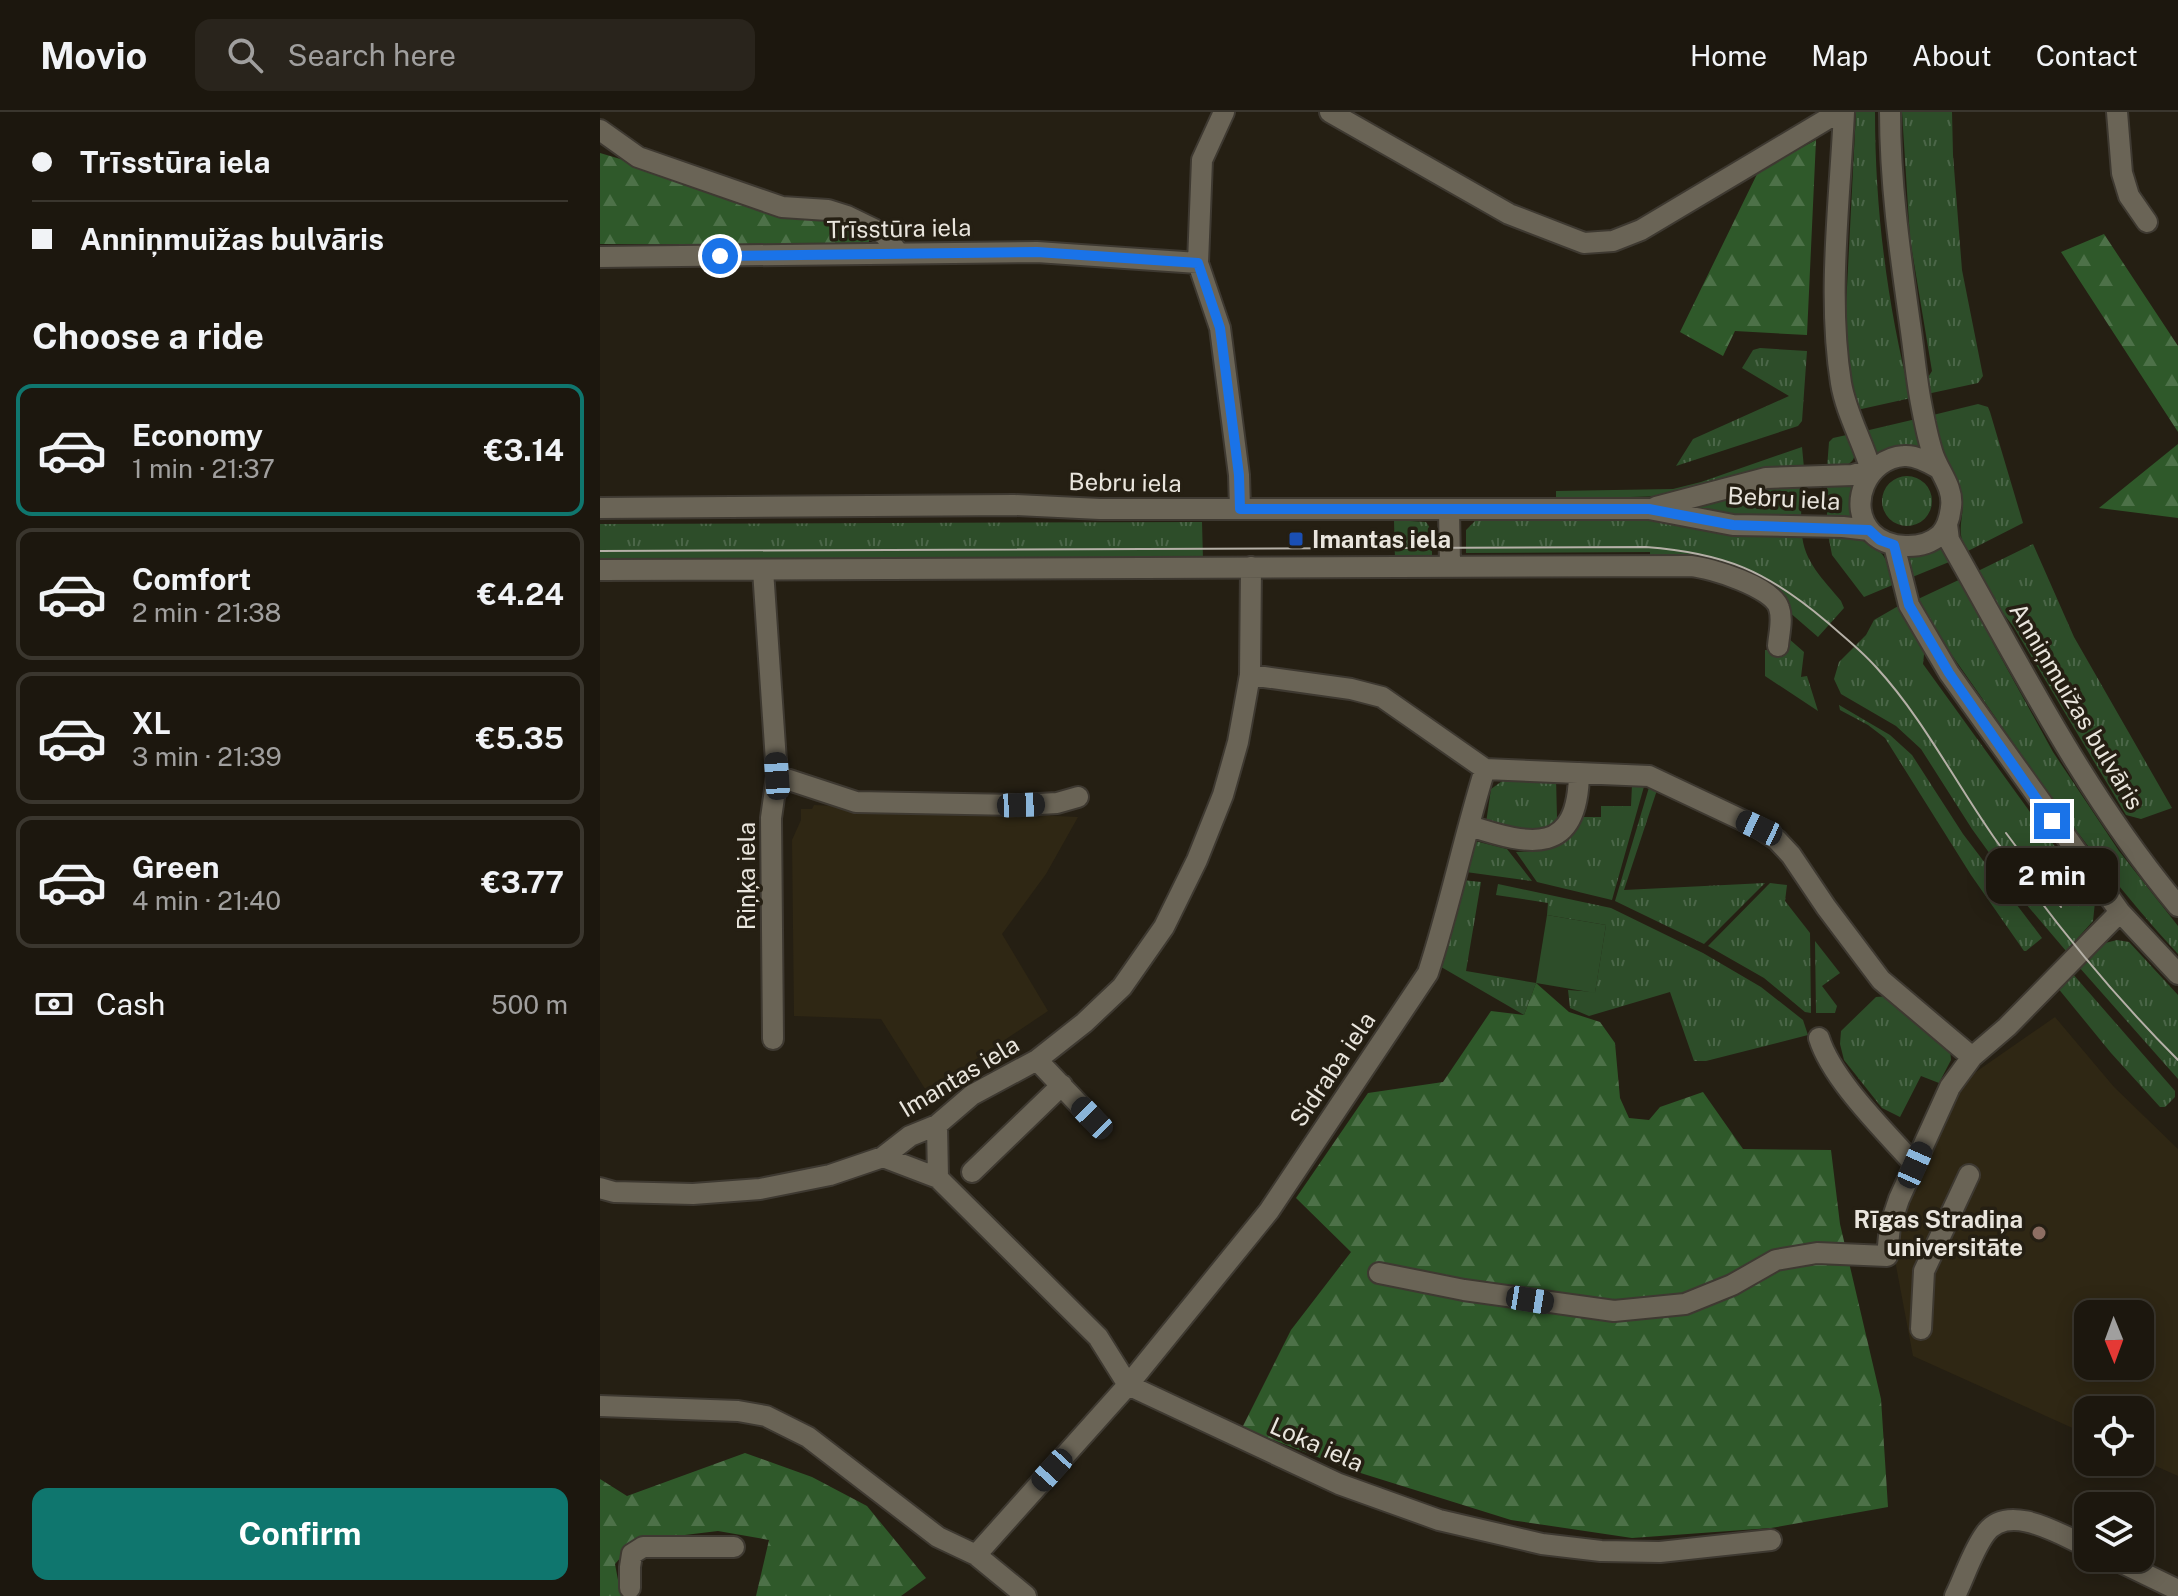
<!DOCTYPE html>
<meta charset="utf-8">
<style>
body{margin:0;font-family:"Public Sans",sans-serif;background:#29241c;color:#f1f3f6;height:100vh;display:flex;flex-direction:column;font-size:30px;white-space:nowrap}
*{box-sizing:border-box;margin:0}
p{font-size:26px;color:#a09f9e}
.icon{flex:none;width:44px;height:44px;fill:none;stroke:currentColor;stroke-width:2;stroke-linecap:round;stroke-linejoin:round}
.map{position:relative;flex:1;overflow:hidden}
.sheet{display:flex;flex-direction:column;background:#1c170e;width:600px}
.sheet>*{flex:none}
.hud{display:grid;align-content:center;height:176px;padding:0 32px;background:#1c170e}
.needle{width:52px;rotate:179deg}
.fabs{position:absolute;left:1474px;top:1188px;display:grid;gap:16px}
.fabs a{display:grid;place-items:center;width:80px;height:80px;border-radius:16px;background:#1c170e;box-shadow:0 4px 20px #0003,0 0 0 2px #3a362e;font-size:40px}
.end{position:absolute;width:36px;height:36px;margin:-18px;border:10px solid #1a73e8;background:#fff;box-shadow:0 0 0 4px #fff}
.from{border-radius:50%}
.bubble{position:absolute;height:56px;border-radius:16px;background:#1c170e;box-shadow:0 4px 20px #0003,0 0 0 2px #3a362e;font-size:26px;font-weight:700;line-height:56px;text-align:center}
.car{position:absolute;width:24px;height:48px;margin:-24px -12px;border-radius:10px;box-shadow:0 0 6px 2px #0007;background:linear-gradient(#222 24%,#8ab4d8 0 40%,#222 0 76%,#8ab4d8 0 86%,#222 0)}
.hud b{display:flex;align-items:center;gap:28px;height:76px;font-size:30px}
.hud b+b{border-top:2px solid #3a362e}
.hud i{width:20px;height:20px;background:#f1f3f6}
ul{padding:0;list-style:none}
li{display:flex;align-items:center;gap:24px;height:132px;margin:0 16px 12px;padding:0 16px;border:4px solid #3a362e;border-radius:16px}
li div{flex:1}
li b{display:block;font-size:30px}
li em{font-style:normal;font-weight:700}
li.on{border-color:#0f766e}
li>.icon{width:72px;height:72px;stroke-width:1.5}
h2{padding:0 32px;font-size:36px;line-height:96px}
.pay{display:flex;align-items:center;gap:20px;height:88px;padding:0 32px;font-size:30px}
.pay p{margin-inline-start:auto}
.primary-button{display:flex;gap:16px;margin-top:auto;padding:16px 32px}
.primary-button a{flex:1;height:92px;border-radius:16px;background:#0f766e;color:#fff;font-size:32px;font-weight:700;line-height:92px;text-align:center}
header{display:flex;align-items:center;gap:48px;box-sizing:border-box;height:112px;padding:0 40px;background:#1c170e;border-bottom:2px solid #3a362e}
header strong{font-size:38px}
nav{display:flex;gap:44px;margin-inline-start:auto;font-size:28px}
.search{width:560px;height:72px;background:#29241c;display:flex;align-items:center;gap:20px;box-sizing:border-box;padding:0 28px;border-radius:16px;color:#a09f9e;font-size:30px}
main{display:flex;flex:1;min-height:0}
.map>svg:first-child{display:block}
</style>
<header>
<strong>Movio</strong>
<div class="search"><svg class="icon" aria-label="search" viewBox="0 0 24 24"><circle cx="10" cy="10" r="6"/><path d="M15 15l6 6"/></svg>Search here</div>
<nav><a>Home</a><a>Map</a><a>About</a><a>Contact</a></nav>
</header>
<main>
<section class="sheet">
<div class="hud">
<b><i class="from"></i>Trīsstūra iela</b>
<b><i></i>Anniņmuižas bulvāris</b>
</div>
<h2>Choose a ride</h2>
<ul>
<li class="on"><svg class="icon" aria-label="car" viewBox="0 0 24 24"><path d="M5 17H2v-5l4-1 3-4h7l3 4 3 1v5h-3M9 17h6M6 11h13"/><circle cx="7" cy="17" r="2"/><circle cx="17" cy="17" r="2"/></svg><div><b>Economy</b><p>1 min · 21:37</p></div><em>€3.14</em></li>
<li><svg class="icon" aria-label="car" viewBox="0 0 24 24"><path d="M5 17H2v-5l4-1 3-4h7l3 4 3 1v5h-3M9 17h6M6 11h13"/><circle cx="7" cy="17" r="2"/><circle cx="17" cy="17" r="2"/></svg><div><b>Comfort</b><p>2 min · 21:38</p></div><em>€4.24</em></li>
<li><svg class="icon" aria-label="car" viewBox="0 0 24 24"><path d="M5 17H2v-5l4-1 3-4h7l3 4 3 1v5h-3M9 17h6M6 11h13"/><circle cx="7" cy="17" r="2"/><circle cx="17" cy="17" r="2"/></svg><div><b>XL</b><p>3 min · 21:39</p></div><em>€5.35</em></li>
<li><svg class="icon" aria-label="car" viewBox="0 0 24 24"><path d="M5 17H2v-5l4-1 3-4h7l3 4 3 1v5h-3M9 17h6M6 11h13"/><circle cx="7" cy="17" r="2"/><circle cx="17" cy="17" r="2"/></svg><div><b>Green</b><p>4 min · 21:40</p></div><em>€3.77</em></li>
</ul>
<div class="pay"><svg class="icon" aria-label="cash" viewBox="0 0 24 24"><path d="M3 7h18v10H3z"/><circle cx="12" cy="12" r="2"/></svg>Cash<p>500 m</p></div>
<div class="primary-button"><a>Confirm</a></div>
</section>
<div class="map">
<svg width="1578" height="1484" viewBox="0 0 1578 1484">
<defs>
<pattern id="grass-tufts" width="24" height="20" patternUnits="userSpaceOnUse" patternTransform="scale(2)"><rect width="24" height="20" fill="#2d4d29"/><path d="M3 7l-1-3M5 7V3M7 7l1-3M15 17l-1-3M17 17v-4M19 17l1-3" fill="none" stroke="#4b6648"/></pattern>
<pattern id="forest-firs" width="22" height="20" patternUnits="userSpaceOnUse" patternTransform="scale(2)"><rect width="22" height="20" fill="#2f592a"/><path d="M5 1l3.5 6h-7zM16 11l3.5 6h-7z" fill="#4d7148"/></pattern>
</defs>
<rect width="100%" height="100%" fill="#251f13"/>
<path fill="#2f2714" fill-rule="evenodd" d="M214,693L478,705L446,762L402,822L448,899L327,980L281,907L194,904L192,728L201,708V697H212Z
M1455,905L1514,975L1578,1037V1364L1540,1347V1298H1488V1323L1313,1244L1294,1143L1306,1099L1358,980L1370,964ZM1488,1202H1540V1254H1488Z"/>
<path fill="url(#grass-tufts)" d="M1256,0H1275C1275,96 1287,193 1311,286L1257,298L1248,266L1246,195Z
M1302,0H1352L1353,43L1362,158L1383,264L1378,271L1327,282L1325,270L1332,259L1310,127Z
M1160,236L1207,239L1202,309L1198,314L1076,354L1093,327L1189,284L1142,256L1153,238Z
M1378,292L1388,295L1390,300L1423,411L1366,440C1355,414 1365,408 1362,385C1360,367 1349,360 1342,346C1337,334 1336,316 1333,303Z
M1316,307L1321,337L1297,335L1275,343L1265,319Z
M1251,322C1259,349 1255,354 1227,356L1229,330L1233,326Z
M1202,335L1204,356L1067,384L956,387V379L1073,377L1101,370Z
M1282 389a25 25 0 1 1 50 0a25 25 0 1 1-50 0Z
M1202,372L1201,407H1145L1085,399C1119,378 1163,376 1202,372Z
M1227,372H1253L1255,406L1227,407Z
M1032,407L1202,421C1203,449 1224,468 1241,489L1244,496L1218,525L1188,499L1183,489L1050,447V440L866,441V418L875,409Z
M794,408L826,410L832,419V444L829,447L795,448Z
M602,410L603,448L0,452V412Z
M1228,422C1266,427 1285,430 1295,472L1264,485L1232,443Z
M1342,432L1354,448L1310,466L1308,443L1325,442Z
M1433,432L1474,525L1572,696L1541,707L1526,703L1413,514L1392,487L1378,459Z
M1365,465L1393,531L1453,640L1519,739L1578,814V842C1483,740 1408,620 1326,507L1316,488Z
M1300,493L1325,533L1323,552L1495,790L1493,809L1466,839L1426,792L1372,717L1321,637L1296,614L1241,582L1234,567L1239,550L1266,523L1274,508Z
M1188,526L1204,540L1201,565L1207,564L1218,599L1165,564V538H1182Z
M1239,593L1290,623L1312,643L1363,722L1442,826L1426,839H1424L1371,763L1285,626L1268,613L1240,598Z
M956,666L957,706L954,718L941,723L886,711L891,677L905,667Z
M1045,671L1012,788L937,770L916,740C944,739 971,736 980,705H1001V694H1031L1032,673Z
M1050,672L1058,675L1024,778L1165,771L1104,832L1015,789Z
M875,729L907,737L932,769L866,760Z
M862,768L881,770L866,859L936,871L924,903L836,852Z
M1170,771L1187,773L1185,789L1210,821L1211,901L1205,900L1164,866L1108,834Z
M898,772L1011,796L1103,841L1161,875L1203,908L1208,923L1106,949H1094L1070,880L989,904L970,896L968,878L995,880L1006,813L947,803L948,791L896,783Z
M1517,828L1529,830L1578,883V967L1479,855L1505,831Z
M1215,829L1240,861L1222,874L1237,894L1235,901H1216Z
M1472,861L1575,979V985L1565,995H1560L1511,941L1457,875Z
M1289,884L1350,937L1351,948L1339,971L1321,964L1300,1005L1282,996L1244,948L1240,932L1241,919L1276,885Z"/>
<path fill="url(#forest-firs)" d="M1216,28L1207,223L1135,219L1123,244L1080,220L1159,58Z
M0,41L271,121L268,133L0,132Z
M1504,122L1578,234V320L1461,140Z
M1578,332V406L1499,396Z
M936,871L969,900L1000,910L1015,931L1020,986L1029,1006L1049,1008L1060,995L1103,980L1143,1037L1231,1038L1240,1112L1281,1287L1288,1395L1171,1416L1032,1426L911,1408L751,1358L642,1316L691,1218L751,1140L696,1086L768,981L843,970L891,899L924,903Z
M145,1341L212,1365L267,1394L326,1466L301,1484H156L169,1428L118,1419L35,1429L15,1452L21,1484H0V1367L27,1384Z"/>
<path fill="#2d4d29" d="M947,803L1006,813L995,881L936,871Z"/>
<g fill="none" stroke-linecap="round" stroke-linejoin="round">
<g stroke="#3e3931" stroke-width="24">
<path id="minor" d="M624,0L602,48L598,151L620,216L639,363L640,397
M730,0L909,102L984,131L1013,129L1041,118L1239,0
M1244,0C1240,86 1227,185 1241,271C1246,301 1262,328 1271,358
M1290,0C1290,72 1300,141 1310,212C1314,239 1316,265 1321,291C1324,307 1327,323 1332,339C1337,358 1354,374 1351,395C1350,404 1347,416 1340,423C1322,439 1288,437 1272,421C1246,394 1267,346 1304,344C1316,343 1328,350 1338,356
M1517,0L1522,61L1529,84L1547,110
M0,18L38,45L182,95L228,98L247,104L284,122L299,142
M0,145L437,140L598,151
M1056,395L1166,366L1253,363L1271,358
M0,396L414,393L500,397H1049L1133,413L1243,415L1269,418
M849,398L850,453
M1347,412L1349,428C1420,553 1485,683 1578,794
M1294,433L1309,493L1349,561L1520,800L1578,862
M0,458L1091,454C1111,456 1173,475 1179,496C1183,507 1179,522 1178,534
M163,458L177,664L171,706L173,927
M885,657L1049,664L1159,716L1177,728L1191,743L1226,795L1281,868L1372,945
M177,664L256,690L421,693L457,691L478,685
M870,714C931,734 978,744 979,661
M1219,926C1232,968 1285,1019 1315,1053
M437,948L492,1006
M283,1045L338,1066L337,1013
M372,1060L462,973
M338,1066L498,1225L528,1273L739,1372L839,1408L942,1432L1001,1439L1060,1440L1171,1428
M0,1076L14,1080L93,1082L160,1077L230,1063L283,1045L310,1024L337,1013L372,983L437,948L484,911L522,875L564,815L597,748L623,683L638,630L650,563L651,455
M779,1161L864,1178L1014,1199L1085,1192L1132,1173L1176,1148L1217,1141L1287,1144L1290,1114L1299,1087L1350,975L1372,945L1407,915L1520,800
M1321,1217L1324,1159L1369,1063
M0,1294L138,1299L166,1304L208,1325L338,1425L376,1443L426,1484
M376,1443L528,1273L669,1099L828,861C850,794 864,724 885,657L782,585L751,577L650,563
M1512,1446L1578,1478
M30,1476V1455L32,1442L43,1435H134
M1355,1484C1365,1464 1372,1440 1385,1422C1408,1389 1461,1423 1488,1435"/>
</g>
<use href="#minor" stroke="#6a6456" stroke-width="20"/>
<path stroke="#b5b0a7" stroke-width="2" d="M0,439L1046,435C1125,441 1167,459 1227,510C1243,524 1261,538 1276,555C1322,605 1354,668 1393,724C1448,803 1510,880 1578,948
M1406,721L1461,795"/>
</g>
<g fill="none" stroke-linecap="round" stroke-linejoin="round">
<path stroke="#1a73e8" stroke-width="10" d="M120,144L437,140L598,151L620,216L639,363L640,397H1049L1133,413L1269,418L1280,428L1294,433L1309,493L1349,561L1452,709"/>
</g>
<rect fill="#1a4fb4" stroke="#251f13" stroke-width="3" x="688" y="419" width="16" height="16" rx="4"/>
<circle fill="#8d6e63" stroke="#251f13" stroke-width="3" cx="1439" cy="1121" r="8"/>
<g text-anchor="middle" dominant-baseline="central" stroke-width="7" stroke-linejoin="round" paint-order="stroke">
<g font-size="24" fill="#e9e5dd" stroke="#251f13">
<text transform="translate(299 116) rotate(-1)">Trīsstūra iela</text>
<text transform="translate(525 370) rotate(1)">Bebru iela</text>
<text transform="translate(1184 386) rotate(3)">Bebru iela</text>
<text transform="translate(1477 594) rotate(59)">Anniņmuižas bulvāris</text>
<text transform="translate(146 764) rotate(-90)">Riņķa iela</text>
<text transform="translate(732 957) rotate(-56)">Sidraba iela</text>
<text transform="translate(359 964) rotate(-31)">Imantas iela</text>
<text transform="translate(717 1332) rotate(24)">Loka iela</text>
</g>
<g font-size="24" font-weight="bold" fill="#e9e5dd" stroke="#251f13" text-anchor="start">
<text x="712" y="427">Imantas iela</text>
<text x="1423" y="1107" text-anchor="end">Rīgas Stradiņa<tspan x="1423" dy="28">universitāte</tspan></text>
</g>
</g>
</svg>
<div class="fabs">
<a><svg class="needle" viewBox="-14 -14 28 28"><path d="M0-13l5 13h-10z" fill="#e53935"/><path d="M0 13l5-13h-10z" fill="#a09f9e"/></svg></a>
<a><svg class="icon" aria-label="locate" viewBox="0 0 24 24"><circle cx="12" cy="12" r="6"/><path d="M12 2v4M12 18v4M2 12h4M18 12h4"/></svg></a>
<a><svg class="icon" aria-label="layers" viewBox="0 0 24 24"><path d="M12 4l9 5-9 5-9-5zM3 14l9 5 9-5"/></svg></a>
</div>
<i class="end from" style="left:120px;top:144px"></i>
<i class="end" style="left:1452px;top:709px"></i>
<div class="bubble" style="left:1386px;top:736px;width:132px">2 min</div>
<i class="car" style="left:177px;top:664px;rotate:356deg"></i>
<i class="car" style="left:421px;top:693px;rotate:88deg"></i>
<i class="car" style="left:1159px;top:716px;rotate:295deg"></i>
<i class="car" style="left:492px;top:1006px;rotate:316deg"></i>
<i class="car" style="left:1315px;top:1053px;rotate:24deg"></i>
<i class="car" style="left:930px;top:1188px;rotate:99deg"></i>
<i class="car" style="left:452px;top:1358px;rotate:222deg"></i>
</div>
</main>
